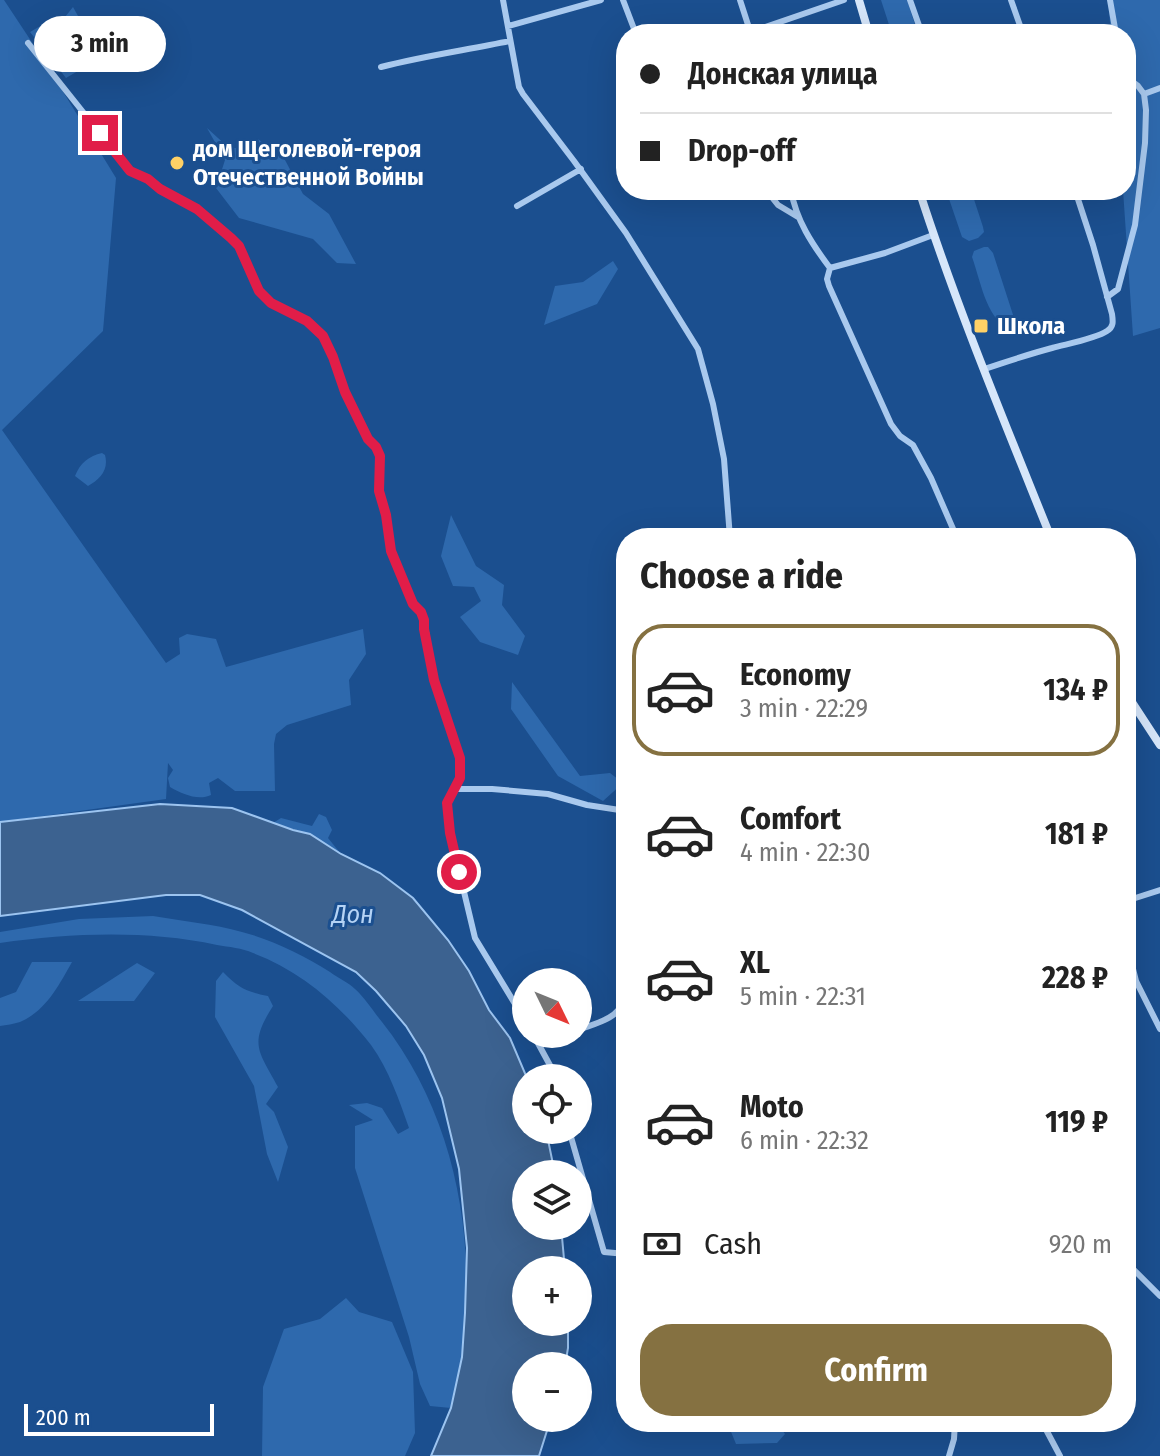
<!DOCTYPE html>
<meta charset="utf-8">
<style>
body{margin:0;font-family:"Fira Sans Condensed",sans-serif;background:#f2f2f2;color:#222;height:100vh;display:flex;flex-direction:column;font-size:30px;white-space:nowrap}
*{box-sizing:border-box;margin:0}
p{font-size:26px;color:#767676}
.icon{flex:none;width:44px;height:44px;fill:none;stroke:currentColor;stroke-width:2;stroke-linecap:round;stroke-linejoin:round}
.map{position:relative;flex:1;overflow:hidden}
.panel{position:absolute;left:616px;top:528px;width:520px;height:904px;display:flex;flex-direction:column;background:#fff;border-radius:32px;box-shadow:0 8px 32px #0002}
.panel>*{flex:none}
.banner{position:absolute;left:616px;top:24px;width:520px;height:176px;border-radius:32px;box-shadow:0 8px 32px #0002;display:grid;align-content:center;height:176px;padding:0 24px;background:#fff}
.needle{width:52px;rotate:133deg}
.buttons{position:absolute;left:512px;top:968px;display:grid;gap:16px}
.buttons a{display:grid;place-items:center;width:80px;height:80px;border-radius:50%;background:#fff;box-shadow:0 8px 32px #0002;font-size:40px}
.scale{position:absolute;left:24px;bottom:20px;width:190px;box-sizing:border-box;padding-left:8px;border:4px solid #fff;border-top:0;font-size:22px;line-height:28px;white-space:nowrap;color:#fff;-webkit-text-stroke:6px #1b4f8f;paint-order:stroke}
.end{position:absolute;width:36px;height:36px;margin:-18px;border:10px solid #e11d48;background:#fff;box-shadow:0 0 0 4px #fff}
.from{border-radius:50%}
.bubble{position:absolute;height:56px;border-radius:28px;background:#fff;box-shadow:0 8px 32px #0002;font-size:26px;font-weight:700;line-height:56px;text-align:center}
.banner b{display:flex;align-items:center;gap:28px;height:76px;font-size:30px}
.banner b+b{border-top:2px solid #e0e0e0}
.banner i{width:20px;height:20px;background:#222}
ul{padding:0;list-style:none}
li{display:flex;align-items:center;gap:24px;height:132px;margin:0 16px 12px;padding:0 8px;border:4px solid transparent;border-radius:32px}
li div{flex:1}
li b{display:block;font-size:30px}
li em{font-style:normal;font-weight:700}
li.on{border-color:#857141}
li>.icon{width:72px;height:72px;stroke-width:1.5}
h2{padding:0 24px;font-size:36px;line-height:96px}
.pay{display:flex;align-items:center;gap:20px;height:88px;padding:0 24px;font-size:30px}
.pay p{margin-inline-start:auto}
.action{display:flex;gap:16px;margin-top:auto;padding:16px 24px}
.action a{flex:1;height:92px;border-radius:32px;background:#857141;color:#fff;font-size:32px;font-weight:700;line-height:92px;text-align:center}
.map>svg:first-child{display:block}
</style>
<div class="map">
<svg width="1160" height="1456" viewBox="0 0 1160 1456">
<rect width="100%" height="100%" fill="#1b4f8f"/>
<path fill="#2e69ad" d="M0,0H4L43,59L116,178L103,331L2,430L166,663L180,654L179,638L187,634L216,639L226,667L363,629L366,654L349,680L351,705L287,725L276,734L274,744L275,791H235L218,778L209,783L211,795C198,801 182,794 170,787L168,778L173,770L168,763L166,799L0,822Z
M881,0H907L918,34H892Z
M1108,0H1160V328L1133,336L1123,190H1126V34H1111Z
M73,7L87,32L72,38L83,68L66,78L30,32L49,21L61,22Z
M207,128L229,148H237L258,139L285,160L303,194L329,214L356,264L337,263L313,239L239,218L216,188L225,160Z
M946,190H971L983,227L984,232L978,238L969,241L962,237Z
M984,247H988L993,253L1016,324L1012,329L1008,330C985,314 981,282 972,257L974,251Z
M613,261L618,269L597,304L544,325L555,286L583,282Z
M102,453L105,455C109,470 100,479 88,486L75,476C80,463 89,456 102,453Z
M451,515L476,566L504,585L502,605L525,636L518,655L480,642L460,617L481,601L474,587L453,586L441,556Z
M512,682L580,776L610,773L623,783L603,801L558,776L511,709Z
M319,814L326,817L332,830L328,838L341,854L310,834L273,823L281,818L312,826Z
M153,916C182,921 214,924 242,932C273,940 303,955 330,972C338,978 348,982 355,989C365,998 373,1011 382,1022C466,1128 484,1279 451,1408L430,1406L420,1384L409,1337L355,1168V1126L373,1120L349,1105L367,1103L382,1108L398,1134L409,1128C399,1100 389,1070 371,1045C340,1005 301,971 253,953C242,948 229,947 217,945C146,930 72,933 0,943V932L79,919Z
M32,962H72C59,985 46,1011 20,1022C14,1024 6,1025 0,1026V998L16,992Z
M137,963L155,973L134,1001H78Z
M223,972C240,989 245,991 268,996L273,1006C248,1045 259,1051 278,1087L266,1104L274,1112L288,1147L278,1182L267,1154L254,1086L215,1017L216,981Z
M346,1298L359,1312L392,1322L413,1372L415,1433L405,1456H262L263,1387L284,1329L320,1319Z
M727,1422H776L785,1434L777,1443L736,1444Z"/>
<path fill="#3c6290" stroke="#9cc4f0" stroke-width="2" d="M160,804L232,808L293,830L310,834L341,854L380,873L413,898L448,940L469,971L489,1010L510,1038L527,1078H526V1130H546L555,1174H526V1226H561L565,1270H526V1322H568V1348L565,1366H526V1418H551L539,1456H431L451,1408L462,1357L465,1313L467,1248L459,1169L442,1098L424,1055L406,1026L376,991L356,972L242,910L200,895H166L0,916V822Z"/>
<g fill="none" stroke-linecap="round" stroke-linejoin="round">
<path stroke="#a9c9ee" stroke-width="6" d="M503,0L519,87L523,94L574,161L626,233L698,349L713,404L724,459L730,538
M623,0L636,34
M740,0L751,34
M910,0L922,34
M1011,0L1023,34
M1110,0L1116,34
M508,26L601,0
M745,34L844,0
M28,43L130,171L148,179L160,189L197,209L231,238L239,246L259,291L271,303L307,321L323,336L333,357L345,392L368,439L376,447L380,456L379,491L386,515L391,551L413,604L421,612L424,620L434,680L460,758V778L447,803L450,833L475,938L526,1022
M381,67C424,56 467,50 510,41
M1144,94L1160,88
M766,190L778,205L798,217
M791,190C796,220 812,244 830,268
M517,206L581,169
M830,268L827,279L829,286L891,424L900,436L913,445L931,478L957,538
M830,268L885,253L933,235
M1107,297L1118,289L1135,225L1145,143L1146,110L1144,94L1138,86L1126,77
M984,369C1006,362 1029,354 1052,348C1066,344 1095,339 1107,331C1114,327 1113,321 1112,314L1093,245L1075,190
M453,789H492L548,794L587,805L626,811
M1126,901L1160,890
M1126,941L1136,981L1160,1029
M578,1030C593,1024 619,1019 623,1001C625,994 625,987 626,980
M533,1034L552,1069L554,1078
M539,1045L569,1034
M569,1130L604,1252L626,1254
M1126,1253L1132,1268L1160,1296
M850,1422H853
M1042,1422L1060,1456
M949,1456L954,1439L955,1422"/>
<path stroke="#d6e6fa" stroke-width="8" d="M859,0L869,34
M919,190C957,308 1005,423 1051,538
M1126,693L1160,745"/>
</g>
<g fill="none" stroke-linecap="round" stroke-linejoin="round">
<path stroke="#e11d48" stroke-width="10" d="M100,133L130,171L148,179L160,189L197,209L231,238L239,246L259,291L271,303L307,321L323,336L333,357L345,392L368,439L376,447L380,456L379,491L386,515L391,551L413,604L421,612L424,620V629L434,680L460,758V778L447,803L450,833L459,872"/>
</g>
<g fill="#ffd166" stroke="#1b4f8f" stroke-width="3">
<circle cx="177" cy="163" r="8"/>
<rect x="973" y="318" width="16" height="16" rx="4"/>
</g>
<g text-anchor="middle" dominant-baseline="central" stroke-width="6" stroke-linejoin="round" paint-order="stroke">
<g font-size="24" font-weight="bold" fill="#fff" stroke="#1b4f8f" text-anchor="start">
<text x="193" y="149">дом Щеголевой-героя<tspan x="193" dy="28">Отечественной Войны</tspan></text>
<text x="997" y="326">Школа</text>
</g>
<g font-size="26" font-style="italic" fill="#b5d3f5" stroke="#1b4f8f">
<text x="353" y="914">Дон</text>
</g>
</g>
</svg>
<div class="buttons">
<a><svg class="needle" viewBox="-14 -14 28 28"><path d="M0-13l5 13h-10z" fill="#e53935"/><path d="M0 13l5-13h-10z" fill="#767676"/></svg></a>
<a><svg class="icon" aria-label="locate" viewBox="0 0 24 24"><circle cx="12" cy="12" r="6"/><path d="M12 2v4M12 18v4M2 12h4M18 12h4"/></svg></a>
<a><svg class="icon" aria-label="layers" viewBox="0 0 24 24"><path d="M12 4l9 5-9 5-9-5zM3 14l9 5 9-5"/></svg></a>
<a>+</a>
<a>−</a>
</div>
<div class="scale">200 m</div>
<i class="end from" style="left:459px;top:872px"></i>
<i class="end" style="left:100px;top:133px"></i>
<div class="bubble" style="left:34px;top:16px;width:132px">3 min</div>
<div class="banner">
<b><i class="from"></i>Донская улица</b>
<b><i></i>Drop-off</b>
</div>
<section class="panel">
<h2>Choose a ride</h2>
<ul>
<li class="on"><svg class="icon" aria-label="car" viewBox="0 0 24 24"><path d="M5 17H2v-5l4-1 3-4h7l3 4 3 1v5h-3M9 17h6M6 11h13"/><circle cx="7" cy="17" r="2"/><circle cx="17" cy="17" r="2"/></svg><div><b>Economy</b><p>3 min · 22:29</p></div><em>134 ₽</em></li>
<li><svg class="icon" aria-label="car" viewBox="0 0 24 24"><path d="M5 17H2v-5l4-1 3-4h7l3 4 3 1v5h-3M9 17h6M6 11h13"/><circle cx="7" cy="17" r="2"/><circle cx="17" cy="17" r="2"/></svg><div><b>Comfort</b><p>4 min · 22:30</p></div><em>181 ₽</em></li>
<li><svg class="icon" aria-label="car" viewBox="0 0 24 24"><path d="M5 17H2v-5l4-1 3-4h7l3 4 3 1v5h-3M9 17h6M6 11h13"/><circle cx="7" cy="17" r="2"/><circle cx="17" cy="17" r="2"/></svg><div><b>XL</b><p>5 min · 22:31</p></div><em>228 ₽</em></li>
<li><svg class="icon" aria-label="car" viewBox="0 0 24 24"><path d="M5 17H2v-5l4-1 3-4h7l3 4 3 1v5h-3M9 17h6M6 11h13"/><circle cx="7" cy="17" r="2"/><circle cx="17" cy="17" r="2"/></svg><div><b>Moto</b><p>6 min · 22:32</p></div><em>119 ₽</em></li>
</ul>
<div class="pay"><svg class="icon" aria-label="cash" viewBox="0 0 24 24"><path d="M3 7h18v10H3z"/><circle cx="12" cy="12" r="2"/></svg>Cash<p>920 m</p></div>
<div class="action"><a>Confirm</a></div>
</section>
</div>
